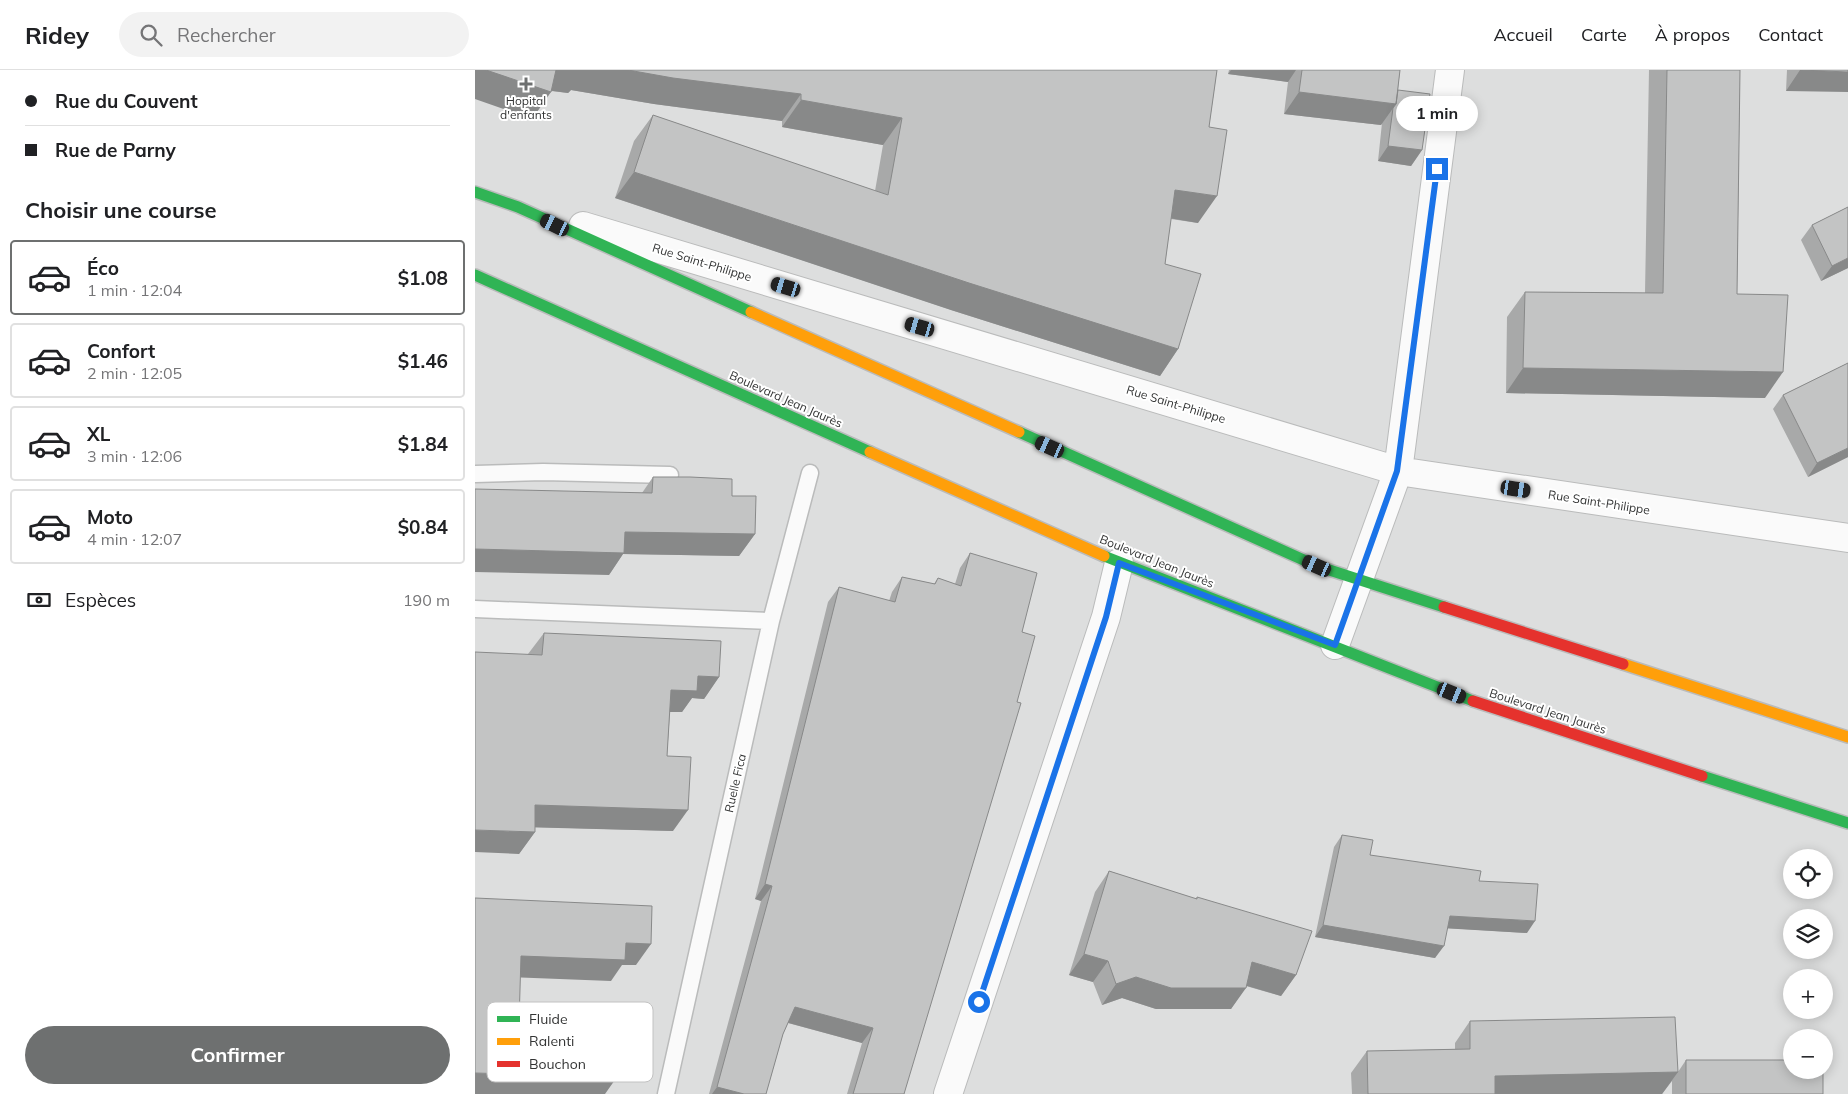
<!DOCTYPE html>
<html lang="fr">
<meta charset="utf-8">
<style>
body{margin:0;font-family:Mulish,sans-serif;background:#f2f2f2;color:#202124;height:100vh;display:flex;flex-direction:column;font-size:19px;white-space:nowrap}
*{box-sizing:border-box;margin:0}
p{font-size:16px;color:#757577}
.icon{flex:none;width:28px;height:28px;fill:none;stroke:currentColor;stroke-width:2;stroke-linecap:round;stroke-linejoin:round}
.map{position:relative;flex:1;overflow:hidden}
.side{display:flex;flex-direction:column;background:#fff;width:475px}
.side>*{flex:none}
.top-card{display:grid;align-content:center;height:110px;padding:0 25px;background:#fff}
.tools{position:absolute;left:1308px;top:779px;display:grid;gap:10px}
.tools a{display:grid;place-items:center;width:50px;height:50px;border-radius:50%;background:#fff;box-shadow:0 2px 12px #0003;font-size:25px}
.end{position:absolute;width:22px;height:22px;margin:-11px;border:6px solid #1a73e8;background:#fff;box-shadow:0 0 0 2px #fff}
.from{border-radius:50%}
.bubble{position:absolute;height:35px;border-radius:18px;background:#fff;box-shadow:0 2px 12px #0003;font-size:16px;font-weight:700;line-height:35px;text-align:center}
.car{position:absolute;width:15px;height:30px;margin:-15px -8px;border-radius:6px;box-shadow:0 0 4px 1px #0007;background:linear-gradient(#222 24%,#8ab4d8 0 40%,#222 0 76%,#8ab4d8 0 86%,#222 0)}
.top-card b{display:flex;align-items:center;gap:18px;height:48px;font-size:19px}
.top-card b+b{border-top:1px solid #e0e0e0}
.top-card i{width:12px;height:12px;background:#202124}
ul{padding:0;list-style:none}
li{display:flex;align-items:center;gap:15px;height:75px;margin:0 10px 8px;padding:0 15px;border:2px solid #e0e0e0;border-radius:5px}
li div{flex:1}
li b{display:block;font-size:19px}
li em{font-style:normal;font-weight:700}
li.active{border-color:#6e7070}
li>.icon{width:45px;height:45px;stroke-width:1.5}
h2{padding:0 25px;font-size:22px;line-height:60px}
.pay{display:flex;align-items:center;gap:12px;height:55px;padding:0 25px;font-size:19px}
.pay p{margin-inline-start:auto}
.primary-button{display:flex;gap:10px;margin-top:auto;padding:10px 25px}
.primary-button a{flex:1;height:58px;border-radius:30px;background:#6e7070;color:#fff;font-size:20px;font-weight:700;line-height:58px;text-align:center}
header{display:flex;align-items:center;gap:30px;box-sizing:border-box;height:70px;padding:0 25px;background:#fff;border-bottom:1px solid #e0e0e0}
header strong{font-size:24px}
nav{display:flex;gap:28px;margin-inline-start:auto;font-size:18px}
.search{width:350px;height:45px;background:#f2f2f2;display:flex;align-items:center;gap:12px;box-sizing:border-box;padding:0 18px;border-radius:28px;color:#757577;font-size:19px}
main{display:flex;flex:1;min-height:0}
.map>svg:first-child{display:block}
</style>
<header>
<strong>Ridey</strong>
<div class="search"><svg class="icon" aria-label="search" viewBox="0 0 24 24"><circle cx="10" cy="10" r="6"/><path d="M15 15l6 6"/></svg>Rechercher</div>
<nav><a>Accueil</a><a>Carte</a><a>À propos</a><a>Contact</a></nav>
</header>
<main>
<section class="side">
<div class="top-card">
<b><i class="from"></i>Rue du Couvent</b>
<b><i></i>Rue de Parny</b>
</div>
<h2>Choisir une course</h2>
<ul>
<li class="active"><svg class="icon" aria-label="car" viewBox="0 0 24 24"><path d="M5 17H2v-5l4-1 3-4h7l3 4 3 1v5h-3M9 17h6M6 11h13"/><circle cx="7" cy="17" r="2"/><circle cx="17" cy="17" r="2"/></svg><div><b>Éco</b><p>1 min · 12:04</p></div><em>$1.08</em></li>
<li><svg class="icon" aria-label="car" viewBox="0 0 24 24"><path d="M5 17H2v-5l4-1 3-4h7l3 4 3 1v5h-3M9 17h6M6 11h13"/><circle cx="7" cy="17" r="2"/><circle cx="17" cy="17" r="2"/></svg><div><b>Confort</b><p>2 min · 12:05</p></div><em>$1.46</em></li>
<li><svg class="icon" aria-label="car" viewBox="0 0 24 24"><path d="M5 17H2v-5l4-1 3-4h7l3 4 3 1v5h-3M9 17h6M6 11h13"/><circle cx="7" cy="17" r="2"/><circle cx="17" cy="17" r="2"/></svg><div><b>XL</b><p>3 min · 12:06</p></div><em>$1.84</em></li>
<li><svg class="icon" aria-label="car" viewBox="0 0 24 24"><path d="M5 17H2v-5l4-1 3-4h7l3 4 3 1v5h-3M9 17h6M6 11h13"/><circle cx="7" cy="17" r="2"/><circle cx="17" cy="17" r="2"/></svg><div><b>Moto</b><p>4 min · 12:07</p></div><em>$0.84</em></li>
</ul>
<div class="pay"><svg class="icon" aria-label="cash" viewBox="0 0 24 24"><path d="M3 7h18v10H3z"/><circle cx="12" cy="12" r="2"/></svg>Espèces<p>190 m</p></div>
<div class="primary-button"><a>Confirmer</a></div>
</section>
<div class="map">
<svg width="1373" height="1024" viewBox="0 0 1373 1024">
<rect width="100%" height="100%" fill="#dddede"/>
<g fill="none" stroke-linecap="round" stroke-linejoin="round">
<g stroke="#babbbb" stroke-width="19">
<path id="lane" d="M0,404L68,402L195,405
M0,539L296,551
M191,1024L296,551L335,403"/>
</g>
<g stroke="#babbbb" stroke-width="30">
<path id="street" d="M108,156L923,401L1373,468
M860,575L923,401L975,0
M473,1024L631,547L644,493"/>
</g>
<g stroke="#babbbb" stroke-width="14">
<path id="fast" d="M0,122L43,137L276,242
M0,205L395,382
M544,362L842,496L969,537
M629,486L998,631
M1227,706L1373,753"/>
</g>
<g stroke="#babbbb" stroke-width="14">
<path id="slow" d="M276,242L544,362
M395,382L629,486
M1148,594L1373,667"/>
</g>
<g stroke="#babbbb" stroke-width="14">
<path id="jam" d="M969,537L1148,594
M998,631L1227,706"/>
</g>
<use href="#lane" stroke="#fafafa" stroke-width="16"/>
<use href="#street" stroke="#fafafa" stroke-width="28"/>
<use href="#fast" stroke="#30b455" stroke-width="11"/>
<use href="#slow" stroke="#ff9f0a" stroke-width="11"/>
<use href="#jam" stroke="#e5322d" stroke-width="11"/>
</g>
<path fill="#a8a9a9" d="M0,0H742L734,57L723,153L696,149L690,194L703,279L685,306L476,240L140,128L159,71L178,45L400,121L408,75L307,57V51L179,34L96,20L93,23L76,21L57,49Z
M754,0H925L923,20L947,80L936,96L903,91L907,53L906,55L809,44L813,12L753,4Z
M1174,0H1265L1262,224L1290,328L1031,323L1032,247L1050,222L1170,223Z
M1312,0H1373L1311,21Z
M1373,137V198L1346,211L1326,170L1337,155Z
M1373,293V387L1333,407L1298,339L1308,325Z
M178,407L257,426L280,464L264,486L148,484L134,505L167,423Z
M495,483L547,562L429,1024H372L387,973L313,953L308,964L291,1024H234L286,831L280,829L353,532L364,517L414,531L417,522L427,507L459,514L463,508L480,514L485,498Z
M69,563L244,607L229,629L217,628L207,642H195L192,686L198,761L60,757V762L44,784L53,584Z
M867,765L895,785L1004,811L1052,863L972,858L960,888L840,867L859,777Z
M634,801L721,829L722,827L821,905L806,926L771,916L756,939H681L647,928L627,935L618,912L594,905L620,822Z
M995,951L1203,1002L1211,990L1348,1024H1197V1011L1187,1024H877L876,1003L892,981L980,979V973Z"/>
<path fill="#888989" d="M0,0H153L326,24L307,51L179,34L96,20L93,23L71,20L76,22L57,49L0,29Z
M756,0H821L813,12L753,4Z
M1325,0L1373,2V22L1311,21Z
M824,22L921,34L906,55L809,44Z
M326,30L427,48L408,75L307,57Z
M913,76L947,80L936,96L903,91Z
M159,102L703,279L685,306L476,240L140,128Z
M700,120L742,126L723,153L682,146Z
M1373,188V198L1346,211L1357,196Z
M1048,298L1308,302L1290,328L1031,323Z
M1373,378V387L1333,407L1342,393Z
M150,462L280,464L264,486L148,484L134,505L0,502V479Z
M223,606L244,607L229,629L217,628L207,642H181L196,620Z
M60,735L213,740L198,761L45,757Z
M0,760L60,762L44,784L0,782Z
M290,814L297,816L286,831L280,829Z
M975,846L1060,851L1052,863L966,858Z
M848,855L969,876L960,888L840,867Z
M151,873L176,874L161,895H147L136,911L31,907L46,886Z
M609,884L633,891L618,912L594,905Z
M777,892L821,905L806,926L762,913Z
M661,907L771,918L756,939H681L647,928L627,935L641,914Z
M320,937L398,958L387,973L310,952Z
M1203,1002L1187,1024H1007L1020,1006Z
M0,1003L142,1007L130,1024H0Z
M242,1017L269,1024H237Z"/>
<path fill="#c3c4c4" stroke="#888989" d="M11,0H81L76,22Z
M153,0H742L734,57L752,60L742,126L700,120L690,194L726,204L703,279L494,213L159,102L178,45L413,125L427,48L326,30V24L198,8Z
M827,0H925L921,34L824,22Z
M1192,0H1265L1262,224L1313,225L1308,302L1048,298L1050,222L1188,223Z
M1325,0H1373V2Z
M923,20L955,24L947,80L913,76L918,38L921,34Z
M1373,137V188L1357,196L1337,155Z
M1373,293V378L1342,393L1308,325Z
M178,407H215L257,409V426H281L280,464L150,462L149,483L0,479V419L177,423Z
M495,483L562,503L547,562L560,566L542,632L546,633L429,1024H378L398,958L320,937L308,964L291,1024H269L242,1017L297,816L290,814L364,517L420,532L427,507L460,514L463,508L486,516Z
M69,563L246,571L244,607L223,606L222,621L196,620L192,686L216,687L213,740L60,735V762L0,760V582L67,585Z
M867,765L898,770L895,785L1006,801L1004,811L1063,814L1060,851L975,846L969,876L848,855Z
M634,801L722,829V827L837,861L821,905L777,892L771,918H696L661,907L641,914L633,891L609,884Z
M0,828L177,836L176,874L151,873L150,890L46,886L44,953L145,955L142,1007L0,1003Z
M1200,947L1203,1002L1020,1006V1024H893L892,981L995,979V951Z
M1211,990H1316V1000H1348V1024H1211Z"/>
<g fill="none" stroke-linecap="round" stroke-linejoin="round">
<path stroke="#1a73e8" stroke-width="6" d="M504,932L631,547L644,493L860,575L922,401L962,99"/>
</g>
<path fill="#6e7070" stroke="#fff" stroke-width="2" d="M48.5 6.5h5v5h5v5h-5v5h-5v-5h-5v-5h5z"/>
<g text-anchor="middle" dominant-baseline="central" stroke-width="4" stroke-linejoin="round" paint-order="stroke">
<g font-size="12" fill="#333434" stroke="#fff">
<text x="51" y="30">Hopital<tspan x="51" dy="14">d'enfants</tspan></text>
</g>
<g font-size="12" fill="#333434" stroke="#fff">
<text transform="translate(227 192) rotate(17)">Rue Saint-Philippe</text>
<text transform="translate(311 329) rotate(24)">Boulevard Jean Jaurès</text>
<text transform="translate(701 334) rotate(17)">Rue Saint-Philippe</text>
<text transform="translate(1124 432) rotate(9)">Rue Saint-Philippe</text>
<text transform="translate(682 491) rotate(22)">Boulevard Jean Jaurès</text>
<text transform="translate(1073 641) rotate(18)">Boulevard Jean Jaurès</text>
<text transform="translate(260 713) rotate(-77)">Ruelle Fica</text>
</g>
</g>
<rect x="12" y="932" width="166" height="80" rx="8" fill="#fff" stroke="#c2c2c2" stroke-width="1"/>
<rect x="22" y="946" width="23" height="6" fill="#30b455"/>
<rect x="22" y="968" width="23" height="7" fill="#ff9f0a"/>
<rect x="22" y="991" width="23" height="6" fill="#e5322d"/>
<g font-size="14" fill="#333434">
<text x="54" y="954">Fluide</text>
<text x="54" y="976">Ralenti</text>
<text x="54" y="999">Bouchon</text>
</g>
</svg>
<div class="tools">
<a><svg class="icon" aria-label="locate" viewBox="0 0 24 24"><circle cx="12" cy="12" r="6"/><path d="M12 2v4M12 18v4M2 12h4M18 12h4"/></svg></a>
<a><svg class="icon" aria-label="layers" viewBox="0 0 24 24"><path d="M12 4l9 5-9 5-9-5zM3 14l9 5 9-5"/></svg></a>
<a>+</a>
<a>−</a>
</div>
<i class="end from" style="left:504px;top:932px"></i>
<i class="end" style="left:962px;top:99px"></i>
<div class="bubble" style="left:921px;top:26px;width:82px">1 min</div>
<i class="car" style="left:80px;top:155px;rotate:296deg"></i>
<i class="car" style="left:311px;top:217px;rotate:287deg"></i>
<i class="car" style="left:445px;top:257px;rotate:286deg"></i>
<i class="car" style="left:575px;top:377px;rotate:294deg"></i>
<i class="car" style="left:1041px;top:419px;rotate:99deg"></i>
<i class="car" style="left:842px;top:496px;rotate:294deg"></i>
<i class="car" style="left:977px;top:623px;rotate:112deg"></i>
</div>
</main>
